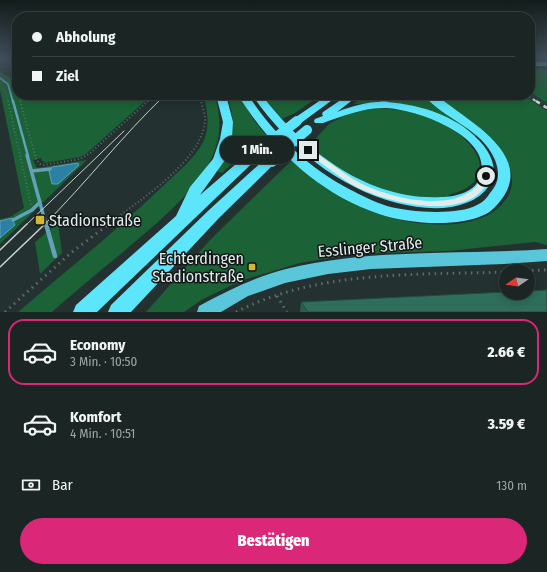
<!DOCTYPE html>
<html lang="de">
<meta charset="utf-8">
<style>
body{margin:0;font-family:"Fira Sans Condensed",sans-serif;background:#232d2c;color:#f1f3f6;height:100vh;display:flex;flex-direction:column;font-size:15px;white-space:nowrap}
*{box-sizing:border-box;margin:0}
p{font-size:13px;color:#9fa5a6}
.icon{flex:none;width:22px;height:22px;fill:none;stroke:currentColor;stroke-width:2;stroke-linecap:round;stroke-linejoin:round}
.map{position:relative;height:312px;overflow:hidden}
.details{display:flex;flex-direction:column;background:#1a2524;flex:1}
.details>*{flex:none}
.banner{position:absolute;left:12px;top:12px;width:523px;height:88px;border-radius:16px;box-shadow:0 2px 10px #0003,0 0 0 1px #384241;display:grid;align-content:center;height:88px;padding:0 20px;background:#1a2524}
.needle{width:26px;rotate:257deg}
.buttons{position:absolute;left:499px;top:264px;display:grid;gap:8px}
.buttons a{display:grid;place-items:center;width:36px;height:36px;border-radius:50%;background:#1a2524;box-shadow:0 2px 10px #0003,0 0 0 1px #384241;font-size:20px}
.end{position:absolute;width:18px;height:18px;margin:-9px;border:5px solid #e3eceb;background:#111;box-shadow:0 0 0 2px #111}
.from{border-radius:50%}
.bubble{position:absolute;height:28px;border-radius:14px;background:#1a2524;box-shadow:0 2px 10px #0003,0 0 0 1px #384241;font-size:13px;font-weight:800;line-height:28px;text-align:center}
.banner b{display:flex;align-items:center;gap:14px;height:38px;font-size:15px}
.banner b+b{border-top:1px solid #384241}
.banner i{width:10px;height:10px;background:#f1f3f6}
ul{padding:7px 0 0;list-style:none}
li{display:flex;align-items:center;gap:12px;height:66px;margin:0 8px 6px;padding:0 12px;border:2px solid transparent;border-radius:16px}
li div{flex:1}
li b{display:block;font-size:15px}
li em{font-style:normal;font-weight:800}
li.current{border-color:#db2777}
li>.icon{width:36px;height:36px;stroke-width:1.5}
.pay{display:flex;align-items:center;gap:10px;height:44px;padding:0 20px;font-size:15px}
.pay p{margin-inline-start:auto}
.button{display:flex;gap:8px;margin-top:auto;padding:8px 20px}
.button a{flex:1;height:46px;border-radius:24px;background:#db2777;color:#fff;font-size:16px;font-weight:800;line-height:46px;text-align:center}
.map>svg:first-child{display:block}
</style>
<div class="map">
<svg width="547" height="312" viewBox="0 0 547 312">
<rect width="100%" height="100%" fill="#233130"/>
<path fill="#283e3d" d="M530,92L547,103V111L523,95H530Z"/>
<path fill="#1b6236" d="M530,69L547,70V103L530,92Z
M0,71C12,79 17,79 17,95H22L23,97L35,95H152L86,154L80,157L45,163L42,161L41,158L33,160L37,168L87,160L0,244V238L15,225L12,218L0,221V219L10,217L24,208L0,90Z
M203,95H215C219,110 221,125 218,140C208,185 155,224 122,253C98,272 75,292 52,312H18C66,271 116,231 162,187C176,173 194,160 203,142C210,127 208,111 203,95Z
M227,95H239L253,119L266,135L255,143L222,173L217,171C222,162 229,152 231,142C235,127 232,109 227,95Z
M262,95H321L295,113L282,119Z
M366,95H382L379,103L353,104Z
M387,95H424L477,136H473L453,122L388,103L385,98Z
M432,95H523L547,111V245L535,242L448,251L354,254L300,263L243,280L203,299L184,312H146L210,240L292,160C320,183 347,204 382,215C417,227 487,234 508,196C516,182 511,166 503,153C498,146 488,141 482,135C465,122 449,108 432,95Z
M371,108C407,108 452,118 474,150C479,157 482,166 478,175C474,186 462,191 452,194C448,196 442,199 438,199C409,200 375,192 350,177C336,168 322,157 308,147L329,124L351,112Z
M58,223L62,253L40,274L35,242Z"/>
<path fill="#2a81a4" stroke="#62a1b9" d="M78,163L79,165L58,184H52L49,171L52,167Z
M12,218L15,225L0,238V221Z"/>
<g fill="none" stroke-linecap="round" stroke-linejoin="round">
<path stroke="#62a1b9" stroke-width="2" d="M0,78L8,84L13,102"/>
<path stroke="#62a1b9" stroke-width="2.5" d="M13,101L28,156"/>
<path stroke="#62a1b9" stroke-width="3.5" d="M27,155L46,225
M32,171L50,169
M13,220L32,210L40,202"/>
<path stroke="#62a1b9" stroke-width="4.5" d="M46,224L55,256"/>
<path stroke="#5f6c6b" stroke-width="1.5" stroke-dasharray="0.5 2" stroke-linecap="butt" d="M0,67L17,65
M0,74L9,80L17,91
M0,84L6,93L8,102
M19,95L21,102
M200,95L201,102
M147,102L154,95"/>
<path stroke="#5f6c6b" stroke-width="2" stroke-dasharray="1 2.5" stroke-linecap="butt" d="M8,101L31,205
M20,101L36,159L40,164L44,165L80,159L89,154L148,101
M107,225C138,201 200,163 205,122C206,115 202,107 201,101"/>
<path stroke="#5f6c6b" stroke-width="3" stroke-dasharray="1.5 4.5" stroke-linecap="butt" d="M520,271L547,270
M277,296L287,312
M5,312L72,252L109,224
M236,312C318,270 416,275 506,272"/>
<path fill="#4a7a83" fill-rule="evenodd" d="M380,95H388L387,100L390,105L389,107H383L379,100Z"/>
<path fill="#59c7d9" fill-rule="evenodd" d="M530,62H547V66H530Z
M547,249V261L504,264L371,269L328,274L285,283L248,296L221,312H197L199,306C227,291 255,277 286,269C371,248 460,255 547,249Z"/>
<path fill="#5de5fc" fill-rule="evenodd" d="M216,95H226L233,122L232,139L225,160L200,195L257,146H265L267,149L97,312H73L76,305L176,216L190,187L213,159L220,139L223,122Z
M238,95H248C273,133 307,167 349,189C361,195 374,202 387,206C408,212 457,216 477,205C482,203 487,198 490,193C499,183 500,173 495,160C482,128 444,120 424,95C427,95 431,94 434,95C438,96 475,124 480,128C503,147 523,172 501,200C497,205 492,211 486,214C458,228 408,224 379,214C319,194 271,148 238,95Z
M252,95H262C303,150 368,201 441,197C454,197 472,193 478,181C501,138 414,108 384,108C362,108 343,116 323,123H315L314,121L315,119L323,116L322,114L323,112L348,95H359L337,112C353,106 370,101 387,102C423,105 461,117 484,146C492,157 497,169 491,182C483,198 467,204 451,207C433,210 414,207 397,203C336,187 288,146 252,95Z
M328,95H339L301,123H293L292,121L293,119Z
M271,156L275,157L277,160L275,163L219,218L131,312H108L111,305L209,210L267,157Z"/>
<path stroke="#c9d2d1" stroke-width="1" d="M26,225L124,131
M44,225C86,183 122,136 165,95"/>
<path stroke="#c9d2d1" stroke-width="1.5" d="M0,250L27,224
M0,267L45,224"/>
<path stroke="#c9d2d1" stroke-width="2" stroke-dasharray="3.5 3.5" stroke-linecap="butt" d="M527,95L537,102"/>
<path stroke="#c9d2d1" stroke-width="2.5" stroke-dasharray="4.5 4.5" stroke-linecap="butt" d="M536,101L547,108"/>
<path stroke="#5de5fc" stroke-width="10" d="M261,149L297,121
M276,156L307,130"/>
<path stroke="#5de5fc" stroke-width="14" d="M271,160L277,155"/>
</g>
<path fill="#285f4e" d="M301,302L547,312H300Z"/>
<path fill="#2e6e5b" stroke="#204d40" d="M547,290V312H308L301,302L506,292V293H528V291Z"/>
<linearGradient id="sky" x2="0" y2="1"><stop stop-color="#131b1a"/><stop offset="0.57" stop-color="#3f4e59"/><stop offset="1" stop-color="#3f4e59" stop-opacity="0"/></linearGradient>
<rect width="547" height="102" fill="url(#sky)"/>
<path fill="#e3eceb" d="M306,149H311C325,159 339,170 353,179C381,196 442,212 471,191C477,187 480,181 484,175H489L490,176C488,180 487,184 484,188C459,222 379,201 349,183C334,173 320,162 306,152Z"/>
<g fill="#d5b534" stroke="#111717" stroke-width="1.5">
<rect x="35" y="215" width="10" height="10" rx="2"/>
<rect x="248" y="263" width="8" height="8" rx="2"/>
</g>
<g text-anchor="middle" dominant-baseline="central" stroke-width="3" stroke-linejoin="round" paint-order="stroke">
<g font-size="16" fill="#e3eceb" stroke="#111717" text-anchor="start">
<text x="49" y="220">Stadionstraße</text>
<text x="244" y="258" text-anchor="end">Echterdingen<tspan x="244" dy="18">Stadionstraße</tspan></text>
</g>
<g font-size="16" fill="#e3eceb" stroke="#111717">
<text transform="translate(370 247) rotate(-5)">Esslinger Straße</text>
</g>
</g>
</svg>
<div class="buttons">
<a><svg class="needle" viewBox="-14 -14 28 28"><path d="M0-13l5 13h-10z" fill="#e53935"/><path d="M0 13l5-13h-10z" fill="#9fa5a6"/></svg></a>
</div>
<i class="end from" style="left:486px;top:176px"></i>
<i class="end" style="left:308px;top:150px"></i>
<div class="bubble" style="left:220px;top:136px;width:74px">1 Min.</div>
<div class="banner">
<b><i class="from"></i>Abholung</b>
<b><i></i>Ziel</b>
</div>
</div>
<section class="details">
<ul>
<li class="current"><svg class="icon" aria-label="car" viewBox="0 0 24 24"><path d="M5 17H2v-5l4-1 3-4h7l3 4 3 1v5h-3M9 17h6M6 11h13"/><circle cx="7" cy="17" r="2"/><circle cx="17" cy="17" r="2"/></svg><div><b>Economy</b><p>3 Min. · 10:50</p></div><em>2.66 €</em></li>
<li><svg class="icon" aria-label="car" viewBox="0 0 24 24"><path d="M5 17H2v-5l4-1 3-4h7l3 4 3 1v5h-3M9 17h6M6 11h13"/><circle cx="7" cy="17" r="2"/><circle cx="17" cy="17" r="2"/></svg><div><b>Komfort</b><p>4 Min. · 10:51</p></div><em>3.59 €</em></li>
</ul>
<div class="pay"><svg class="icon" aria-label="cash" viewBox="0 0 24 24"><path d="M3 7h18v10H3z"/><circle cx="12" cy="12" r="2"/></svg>Bar<p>130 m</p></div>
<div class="button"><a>Bestätigen</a></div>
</section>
